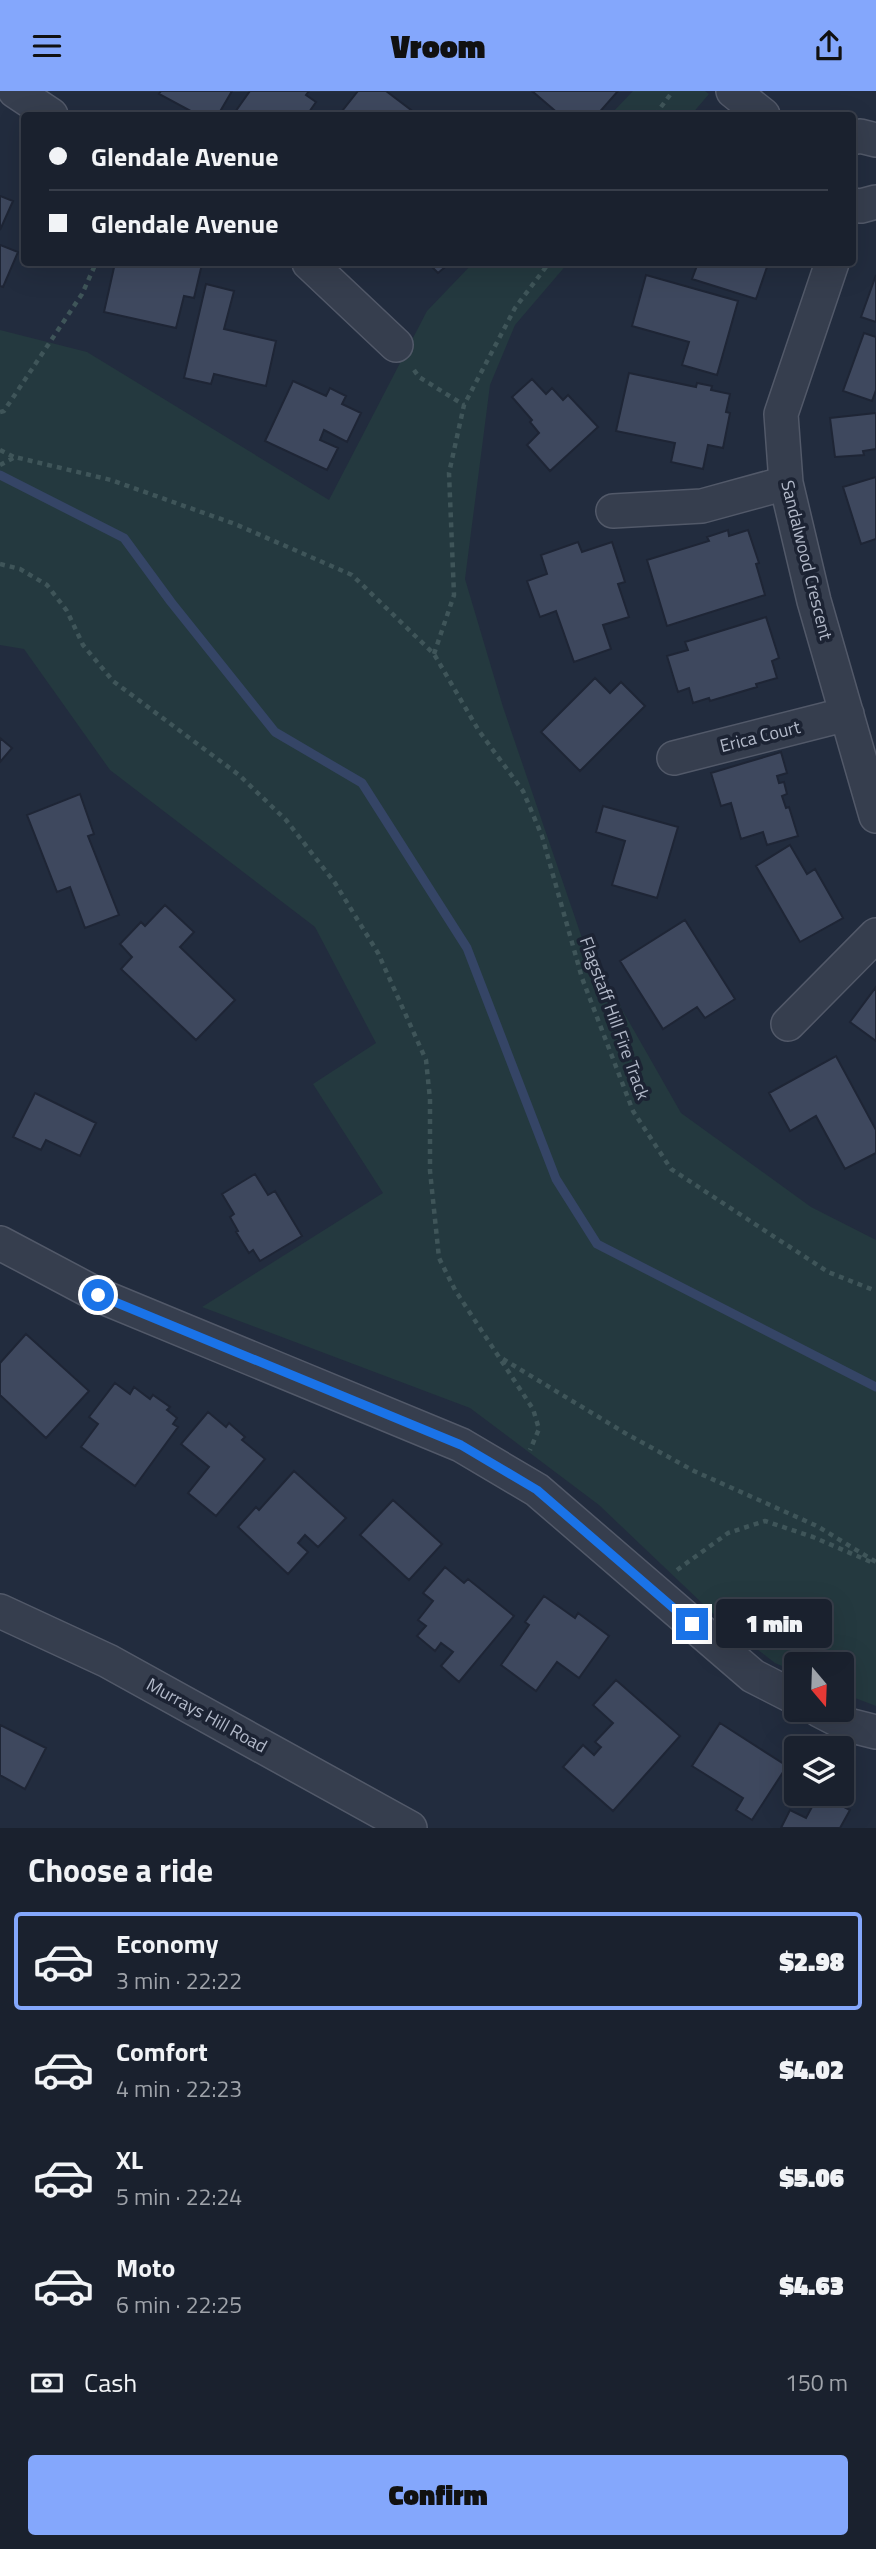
<!DOCTYPE html>
<meta charset="utf-8">
<style>
body{margin:0;font-family:"Titillium Web",sans-serif;background:#232936;color:#f1f3f6;height:100vh;display:flex;flex-direction:column;font-size:26px;white-space:nowrap}
*{box-sizing:border-box;margin:0}
p{font-size:23px;color:#9fa3aa}
.icon{flex:none;width:38px;height:38px;fill:none;stroke:currentColor;stroke-width:2;stroke-linecap:round;stroke-linejoin:round}
.map{position:relative;height:1737px;overflow:hidden}
.side{display:flex;flex-direction:column;background:#1a212e;flex:1}
.side>*{flex:none}
.top-card{position:absolute;left:21px;top:21px;width:835px;height:154px;border-radius:7px;box-shadow:0 7px 28px #0002,0 0 0 2px #383e4a;display:grid;align-content:center;height:154px;padding:0 28px;background:#1a212e}
.needle{width:46px;rotate:161deg}
.tools{position:absolute;left:784px;top:1561px;display:grid;gap:14px}
.tools a{display:grid;place-items:center;width:70px;height:70px;border-radius:7px;background:#1a212e;box-shadow:0 7px 28px #0002,0 0 0 2px #383e4a;font-size:35px}
.end{position:absolute;width:32px;height:32px;margin:-16px;border:9px solid #1a73e8;background:#fff;box-shadow:0 0 0 4px #fff}
.from{border-radius:50%}
.bubble{position:absolute;height:49px;border-radius:7px;background:#1a212e;box-shadow:0 7px 28px #0002,0 0 0 2px #383e4a;font-size:23px;font-weight:800;line-height:49px;text-align:center}
.top-card b{display:flex;align-items:center;gap:24px;height:66px;font-size:26px}
.top-card b+b{border-top:2px solid #383e4a}
.top-card i{width:18px;height:18px;background:#f1f3f6}
ul{padding:0;list-style:none}
li{display:flex;align-items:center;gap:21px;height:98px;margin:0 14px 10px;padding:0 14px;border:4px solid transparent;border-radius:7px}
li div{flex:1}
li b{display:block;font-size:26px}
li em{font-style:normal;font-weight:800}
li.selected{border-color:#84a7fc}
li>.icon{width:63px;height:63px;stroke-width:1.5}
h2{padding:0 28px;font-size:32px;line-height:84px}
.pay{display:flex;align-items:center;gap:18px;height:77px;padding:0 28px;font-size:26px}
.pay p{margin-inline-start:auto}
.primary-button{display:flex;gap:14px;margin-top:auto;padding:14px 28px}
.primary-button a{flex:1;height:80px;border-radius:7px;background:#84a7fc;color:#111;font-size:28px;font-weight:800;line-height:80px;text-align:center}
header{display:flex;justify-content:space-between;align-items:center;height:91px;padding:0 28px;background:#84a7fc;color:#111;font-size:32px;font-weight:800}
.map>svg:first-child{display:block}
</style>
<header><svg class="icon" aria-label="menu" viewBox="0 0 24 24"><path d="M4 6h16M4 12h16M4 18h16"/></svg>Vroom<svg class="icon" aria-label="share" viewBox="0 0 24 24"><path d="M12 15V3M7 8l5-5 5 5M5 13v7h14v-7"/></svg></header>
<div class="map">
<svg width="876" height="1737" viewBox="0 0 876 1737">
<rect width="100%" height="100%" fill="#222c3e"/>
<path fill="#24393f" d="M633,0H705L709,3L691,24H610Z
M473,172H568L515,234L490,294L465,488L503,616L583,850L681,1022L811,1116L876,1149V1615L842,1602V1573H796V1581L775,1572L723,1532L599,1414L470,1317L202,1216L383,1102L313,993L376,952L315,836L110,679L24,558L0,554V239L87,261L329,409L427,220Z"/>
<g fill="none" stroke-linecap="round" stroke-linejoin="round">
<path stroke="#354566" stroke-width="9" d="M0,384L124,447L171,511L275,641L362,692L467,857L556,1088L597,1153L876,1296"/>
</g>
<path fill="#3e485e" stroke="#1e2535" stroke-width="2" d="M161,0H232L218,24H198L159,3Z
M250,0H309L306,4L316,11L307,24L293,22L291,24H233Z
M358,0H386L411,19L407,24H339Z
M532,0H618L597,24H560Z
M0,105L13,110L0,139Z
M0,154L18,161L3,196L0,195Z
M115,172L202,173L194,207L184,205L176,237L104,221Z
M428,172H450L438,182Z
M698,172H763L768,173L756,208L692,188Z
M646,184L738,210L717,284L682,274L689,251L632,235Z
M876,184V231L861,226Z
M206,193L234,200L224,238L276,250L266,295L214,283L211,293L184,287Z
M864,242L876,246V299L872,310L843,300Z
M629,282L696,296L697,292L712,295L711,299L730,303L726,321L730,322L723,357L708,354L703,378L671,371L675,352L616,340Z
M532,288L546,303L552,297L563,309L568,304L598,336L550,380L527,354L539,342L530,331L532,329L512,306Z
M293,290L326,305L330,297L346,305L342,313L361,322L347,351L324,339L320,349L338,357L327,379L265,350Z
M876,322V358L863,360L864,364L835,366L830,327Z
M876,386V448L861,453L843,396Z
M728,439L729,445L748,439L759,472L756,473L765,504L667,535L647,469L709,450L707,446Z
M578,451L582,461L612,451L625,491L618,493L629,526L603,534L611,558L574,571L556,520L540,526L527,490L547,483L541,464Z
M766,526L779,567L772,570L777,587L756,593L757,596L710,610L709,607L693,612L689,597L678,601L667,565L688,559L685,551Z
M595,587L610,602L621,591L645,615L580,680L541,641Z
M0,647L12,657L0,671Z
M781,661L787,682L777,685L779,692L784,691L787,703L782,705L786,717L789,716L798,745L767,754L763,741L741,748L731,712L721,715L711,682Z
M80,703L94,743L88,745L119,824L85,837L70,796L57,801L27,724Z
M603,715L678,736L657,807L612,794L625,750L596,741Z
M790,754L807,783L815,778L843,827L800,851L756,775Z
M165,814L194,841L180,856L235,909L196,949L121,878L132,866L120,853L141,831L145,835Z
M685,829L735,908L705,927L697,916L663,938L620,870Z
M876,896V950L850,931Z
M836,965L876,1039V1062L845,1078L816,1025L790,1040L769,1002Z
M35,1002L96,1032L80,1065L46,1049L41,1059L13,1046Z
M255,1083L268,1104L275,1100L302,1145L260,1170L253,1159L249,1162L236,1141L238,1140L230,1126L234,1123L222,1103Z
M26,1243L89,1300L46,1347L0,1304V1272Z
M115,1292L130,1303L134,1296L150,1308L153,1304L170,1316L167,1319L177,1327L173,1333L178,1336L135,1395L81,1356L98,1333L89,1326Z
M208,1321L226,1336L229,1332L245,1346L242,1349L265,1368L216,1425L188,1402L209,1376L181,1353Z
M294,1380L346,1427L318,1456L305,1444L298,1452L308,1461L288,1483L238,1436L256,1416L259,1419Z
M393,1409L442,1453L409,1489L360,1444Z
M445,1476L464,1492L468,1488L514,1525L459,1591L441,1575L453,1561L441,1552L435,1560L417,1545L426,1535L418,1529L433,1510L423,1502Z
M544,1505L575,1527L578,1522L609,1545L579,1587L557,1571L536,1600L501,1574L529,1534L525,1531Z
M616,1589L680,1645L613,1720L563,1676L583,1654L594,1664L601,1656L595,1651L613,1632L593,1614Z
M720,1632L787,1675L752,1729L736,1719L743,1707L692,1675Z
M0,1634L46,1657L25,1698L0,1684Z
M819,1703L850,1719L840,1737H781L790,1719L806,1727Z"/>
<g fill="none" stroke-linecap="round" stroke-linejoin="round">
<g stroke="#525969" stroke-width="36">
<path id="street" d="M15,0L51,24
M733,0L763,24
M852,47L860,45L876,49
M852,114L861,115L876,111
M309,172L396,254
M832,172L781,323L786,392L814,510L876,725
M613,420L702,415L786,392
M674,667L847,623
M788,933L876,844
M0,1152L98,1204L461,1354L537,1399L753,1585L796,1607
M0,1520L108,1570L410,1737
M819,1619L848,1634L876,1641"/>
</g>
<path stroke="#3f5559" stroke-width="4.5" stroke-dasharray="5 5" stroke-linecap="butt" d="M655,24L673,0
M414,279L419,286L464,314
M0,321L4,320L82,203L96,172
M0,359L14,366
M0,374L15,366L111,389L235,433L352,484L434,563L479,640L523,700L542,745L582,887L633,1020L671,1078L828,1181L876,1200
M0,473L20,478L47,494L67,520L83,554L113,590L239,684L286,729L335,792L378,862L426,969L430,1008V1080L439,1167L455,1199L533,1318L539,1338L530,1359
M434,563L454,504L449,382L464,314L515,217L549,172
M503,1268L625,1342L694,1380L817,1435L876,1471
M677,1479L728,1442L765,1430L813,1446L871,1471"/>
<use href="#street" stroke="#363e4e" stroke-width="33"/>
</g>
<g fill="none" stroke-linecap="round" stroke-linejoin="round">
<path stroke="#1a73e8" stroke-width="9" d="M98,1204L461,1354L537,1399L692,1533"/>
</g>
<g text-anchor="middle" dominant-baseline="central" stroke-width="7" stroke-linejoin="round" paint-order="stroke">
<g font-size="18" fill="#b2b9c9" stroke="#1c2333">
<text transform="translate(807 469) rotate(76)">Sandalwood Crescent</text>
<text transform="translate(760 645) rotate(-14)">Erica Court</text>
<text transform="translate(615 927) rotate(70)">Flagstaff Hill Fire Track</text>
<text transform="translate(207 1624) rotate(29)">Murrays Hill Road</text>
</g>
</g>
</svg>
<div class="tools">
<a><svg class="needle" viewBox="-14 -14 28 28"><path d="M0-13l5 13h-10z" fill="#e53935"/><path d="M0 13l5-13h-10z" fill="#9fa3aa"/></svg></a>
<a><svg class="icon" aria-label="layers" viewBox="0 0 24 24"><path d="M12 4l9 5-9 5-9-5zM3 14l9 5 9-5"/></svg></a>
</div>
<i class="end from" style="left:98px;top:1204px"></i>
<i class="end" style="left:692px;top:1533px"></i>
<div class="bubble" style="left:716px;top:1508px;width:116px">1 min</div>
<div class="top-card">
<b><i class="from"></i>Glendale Avenue</b>
<b><i></i>Glendale Avenue</b>
</div>
</div>
<section class="side">
<h2>Choose a ride</h2>
<ul>
<li class="selected"><svg class="icon" aria-label="car" viewBox="0 0 24 24"><path d="M5 17H2v-5l4-1 3-4h7l3 4 3 1v5h-3M9 17h6M6 11h13"/><circle cx="7" cy="17" r="2"/><circle cx="17" cy="17" r="2"/></svg><div><b>Economy</b><p>3 min · 22:22</p></div><em>$2.98</em></li>
<li><svg class="icon" aria-label="car" viewBox="0 0 24 24"><path d="M5 17H2v-5l4-1 3-4h7l3 4 3 1v5h-3M9 17h6M6 11h13"/><circle cx="7" cy="17" r="2"/><circle cx="17" cy="17" r="2"/></svg><div><b>Comfort</b><p>4 min · 22:23</p></div><em>$4.02</em></li>
<li><svg class="icon" aria-label="car" viewBox="0 0 24 24"><path d="M5 17H2v-5l4-1 3-4h7l3 4 3 1v5h-3M9 17h6M6 11h13"/><circle cx="7" cy="17" r="2"/><circle cx="17" cy="17" r="2"/></svg><div><b>XL</b><p>5 min · 22:24</p></div><em>$5.06</em></li>
<li><svg class="icon" aria-label="car" viewBox="0 0 24 24"><path d="M5 17H2v-5l4-1 3-4h7l3 4 3 1v5h-3M9 17h6M6 11h13"/><circle cx="7" cy="17" r="2"/><circle cx="17" cy="17" r="2"/></svg><div><b>Moto</b><p>6 min · 22:25</p></div><em>$4.63</em></li>
</ul>
<div class="pay"><svg class="icon" aria-label="cash" viewBox="0 0 24 24"><path d="M3 7h18v10H3z"/><circle cx="12" cy="12" r="2"/></svg>Cash<p>150 m</p></div>
<div class="primary-button"><a>Confirm</a></div>
</section>
